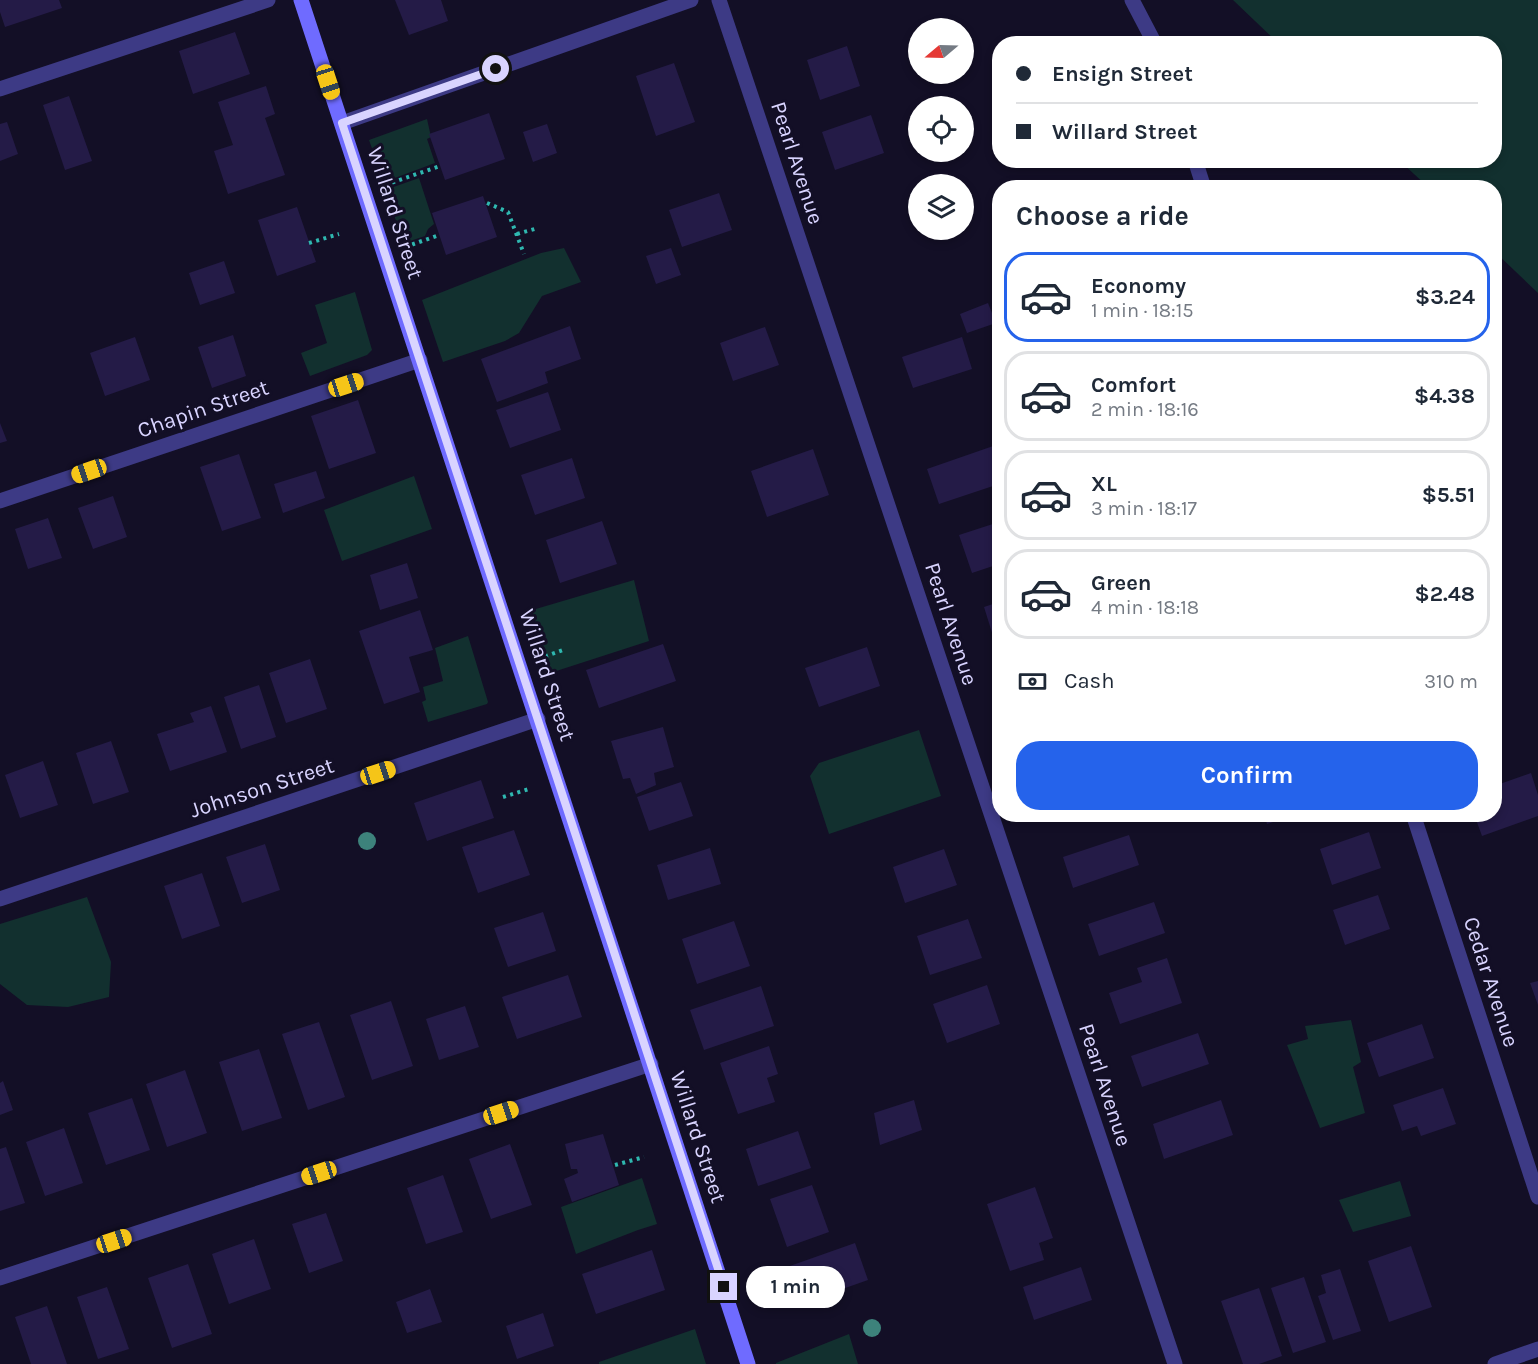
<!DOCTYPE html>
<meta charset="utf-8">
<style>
body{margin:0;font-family:Karla,sans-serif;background:#f2f2f3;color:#1f2937;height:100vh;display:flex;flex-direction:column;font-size:22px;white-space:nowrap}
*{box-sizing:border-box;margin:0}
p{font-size:20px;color:#747a83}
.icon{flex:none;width:33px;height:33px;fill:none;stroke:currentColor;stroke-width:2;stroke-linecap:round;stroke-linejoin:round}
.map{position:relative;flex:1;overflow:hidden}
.details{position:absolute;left:992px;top:180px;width:510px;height:642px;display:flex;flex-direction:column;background:#fff;border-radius:24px;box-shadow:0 3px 9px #0003}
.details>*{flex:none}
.top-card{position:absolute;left:992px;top:36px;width:510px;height:132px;border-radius:24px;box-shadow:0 3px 9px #0003;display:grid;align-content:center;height:132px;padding:0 24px;background:#fff}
.needle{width:39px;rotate:251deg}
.tools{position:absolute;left:908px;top:18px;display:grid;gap:12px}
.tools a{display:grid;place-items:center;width:66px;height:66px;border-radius:50%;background:#fff;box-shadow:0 3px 9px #0003;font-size:30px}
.end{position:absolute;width:27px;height:27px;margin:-14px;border:8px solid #d9d4ff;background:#111;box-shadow:0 0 0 3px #111}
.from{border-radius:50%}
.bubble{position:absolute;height:42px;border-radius:21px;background:#fff;box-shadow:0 3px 9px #0003;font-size:20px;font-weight:700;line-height:42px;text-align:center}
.car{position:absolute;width:18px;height:36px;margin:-18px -9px;border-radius:8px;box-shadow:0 0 4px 2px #0007;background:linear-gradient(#f5c518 24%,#345 0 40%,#f5c518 0 76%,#345 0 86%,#f5c518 0)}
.top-card b{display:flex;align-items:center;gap:21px;height:57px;font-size:22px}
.top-card b+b{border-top:2px solid #e0e1e3}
.top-card i{width:15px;height:15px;background:#1f2937}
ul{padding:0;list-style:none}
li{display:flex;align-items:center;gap:18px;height:90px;margin:0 12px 9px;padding:0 12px;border:3px solid #e0e1e3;border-radius:24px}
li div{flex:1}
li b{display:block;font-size:22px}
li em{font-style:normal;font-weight:700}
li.on{border-color:#2563eb}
li>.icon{width:54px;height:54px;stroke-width:1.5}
h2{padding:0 24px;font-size:27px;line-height:72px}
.pay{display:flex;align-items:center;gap:15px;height:66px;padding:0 24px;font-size:22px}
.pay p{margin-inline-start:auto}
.cta{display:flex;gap:12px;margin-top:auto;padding:12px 24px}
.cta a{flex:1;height:69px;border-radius:24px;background:#2563eb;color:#fff;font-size:24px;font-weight:700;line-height:69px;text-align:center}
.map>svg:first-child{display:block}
</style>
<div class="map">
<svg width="1538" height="1364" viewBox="0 0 1538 1364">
<rect width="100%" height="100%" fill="#130f26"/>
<path fill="#12302f" d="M1233,0H1538V293L1494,251V188L1428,187L1400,161L1494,160V44L1278,43Z
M427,119L431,137L427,139L435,163L384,182L369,140Z
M419,178L434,224L428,229L425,236L404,243L385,190Z
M564,248L581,282L542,296L519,333L505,341L443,362L422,300L541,253Z
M355,292L372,350L367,355L310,376L301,353L327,343L315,305Z
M414,476L432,529L342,561L324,510Z
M634,580L649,641L547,674L529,611Z
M468,636L488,702L487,704L428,722L422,702L426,700L423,687L443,681L435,648Z
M919,730L941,796L829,834L810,776L819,763Z
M87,897L111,962L109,997L68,1007L27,1005L0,984V924Z
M1351,1020L1361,1062L1353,1067L1365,1113L1320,1128L1287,1045L1308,1039L1305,1026Z
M642,1178L657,1224L638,1230L576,1254L561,1207Z
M1400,1181L1411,1216L1353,1232L1339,1200Z
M695,1329L706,1364H599V1362Z
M849,1334L858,1364H776V1363Z"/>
<path fill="#241b47" d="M0,0H59L62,8L5,27L0,12Z
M395,0H441L448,21L409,35Z
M235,32L250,74L193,94L179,51Z
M847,46L860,86L820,100L807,60Z
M674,63L695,122L656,136L636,76Z
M266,86L275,114L265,118L285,175L228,194L214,151L233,145L218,102Z
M69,96L92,161L65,170L43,105Z
M489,113L505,159L445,180L429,134Z
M871,115L884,153L835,170L822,132Z
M7,122L18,154L0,161V124Z
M547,124L557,153L533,162L523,132Z
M719,193L732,230L682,247L669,210Z
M483,196L497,237L446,255L432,213Z
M297,207L316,262L277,276L258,220Z
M671,248L681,275L656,284L646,256Z
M224,261L235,293L200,305L189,273Z
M988,303L996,323L967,333L960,314Z
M570,326L581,359L545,372L548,383L497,402L481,359Z
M765,327L779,365L733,381L720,343Z
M233,335L246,376L212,388L198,347Z
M135,337L150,380L105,396L90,353Z
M962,337L972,369L913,388L902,357Z
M548,392L561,430L510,448L496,410Z
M358,400L376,453L329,469L311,416Z
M0,423L7,441L0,443Z
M999,444V484L939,504L927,469Z
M813,449L829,495L767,517L751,471Z
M239,454L261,518L222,531L200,467Z
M572,458L585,498L535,515L521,475Z
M316,471L325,498L283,513L274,484Z
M1494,490L1500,507L1494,509Z
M113,496L127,537L93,549L78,508Z
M48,518L62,558L28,569L15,529Z
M602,521L617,564L560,583L546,540Z
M999,522V564L972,573L959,535Z
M407,563L418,598L380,610L370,575Z
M999,602V638L994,639L984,607Z
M420,610L433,650L409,657L420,692L384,704L359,631Z
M663,644L676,681L599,708L586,670Z
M867,647L880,686L819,707L805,668Z
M310,659L327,709L286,723L269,673Z
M259,685L276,737L241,749L224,697Z
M211,706L227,752L170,771L157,734L194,722L190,713Z
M663,727L674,767L654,773L656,785L636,794L630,778L623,779L611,741Z
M111,741L129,792L93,804L76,753Z
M43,761L58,805L20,818L5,775Z
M1531,773L1538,795V816L1482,836L1474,814H1494V786Z
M481,780L494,818L427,841L414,803Z
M681,782L693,816L649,831L637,797Z
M1264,814H1295V815L1267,824Z
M514,830L530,875L478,893L462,847Z
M1369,832L1381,868L1332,885L1320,849Z
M1129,835L1139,865L1073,888L1063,857Z
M265,844L280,890L242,903L226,857Z
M710,848L721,884L668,900L657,865Z
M944,849L957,885L905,903L893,867Z
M202,873L220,926L182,939L164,886Z
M1378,895L1390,929L1345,945L1333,910Z
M1154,902L1165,933L1099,956L1088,924Z
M543,912L556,951L508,967L494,928Z
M968,919L982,958L930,975L917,936Z
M734,921L750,966L697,984L682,939Z
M1167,958L1182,1003L1120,1024L1109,993L1142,982L1137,968Z
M568,975L582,1017L517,1039L502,997Z
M1538,981V1005L1530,983Z
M987,985L1000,1024L947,1043L933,1004Z
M761,986L774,1026L704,1050L690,1010Z
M391,1001L413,1066L372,1080L350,1015Z
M465,1006L479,1047L439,1060L426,1019Z
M319,1022L345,1097L308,1110L282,1034Z
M1422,1024L1434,1058L1379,1077L1367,1043Z
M1198,1033L1209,1064L1142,1087L1131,1056Z
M769,1046L778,1074L767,1078L775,1102L738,1114L720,1063Z
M259,1049L282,1118L242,1131L219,1062Z
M185,1070L207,1133L167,1147L146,1084Z
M3,1081L13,1110L0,1115V1083Z
M1443,1088L1456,1124L1421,1136L1417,1126L1402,1131L1393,1105Z
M132,1098L150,1150L106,1165L88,1113Z
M914,1100L922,1130L880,1145L874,1113Z
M1221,1100L1233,1135L1164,1159L1153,1124Z
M64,1128L83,1183L45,1196L26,1142Z
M798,1131L811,1168L758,1186L746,1149Z
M603,1134L619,1185L572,1202L564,1179L578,1173L577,1169H571L565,1144Z
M510,1144L532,1205L491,1219L469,1159Z
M6,1147L25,1203L0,1211V1149Z
M443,1175L463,1232L426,1244L407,1188Z
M812,1185L829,1232L787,1247L770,1199Z
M1035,1187L1053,1238L1039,1243L1044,1260L1010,1271L987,1204Z
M326,1213L343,1261L309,1273L292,1224Z
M254,1239L271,1289L229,1304L212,1254Z
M855,1243L868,1280L800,1304L787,1267Z
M1411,1246L1432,1307L1389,1322L1368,1261Z
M652,1250L665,1290L596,1314L582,1274Z
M188,1264L212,1334L172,1348L148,1278Z
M1081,1267L1092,1300L1034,1320L1023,1287Z
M1340,1269L1361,1331L1333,1340L1318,1296L1326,1293L1321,1275Z
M1304,1277L1326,1342L1293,1353L1271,1288Z
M107,1287L129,1349L98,1359L77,1297Z
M1259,1288L1282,1356L1259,1364H1243L1221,1301Z
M430,1289L442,1322L407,1333L396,1302Z
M47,1306L67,1364H31L15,1317Z
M543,1313L554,1346L517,1359L506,1326Z"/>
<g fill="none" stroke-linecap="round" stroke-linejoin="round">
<path stroke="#2fb8b0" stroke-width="4" stroke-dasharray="3 4.5" stroke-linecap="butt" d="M385,185L440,166
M487,203L508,212L524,254
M517,234L538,228
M309,243L339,234
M405,247L439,235
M538,659L563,650
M503,797L529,789
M615,1165L644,1157"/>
<path stroke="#3d3a85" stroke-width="15" d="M719,0L1175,1364
M1132,0L1155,44
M0,89L268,0
M342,123L691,0
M1195,160L1204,188
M0,501L420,360
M1413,814L1538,1197
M0,899L538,719
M0,1278L651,1064
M1495,1364L1538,1349"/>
<path stroke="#6f6bff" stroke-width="15" d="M301,0L748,1364"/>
</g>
<g fill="#3d827b">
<circle cx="367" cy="841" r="9"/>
<circle cx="872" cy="1328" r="9"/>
</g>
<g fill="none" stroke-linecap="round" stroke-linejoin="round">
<path stroke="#d9d4ff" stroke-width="8" d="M496,69L342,123L724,1287"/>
</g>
<g text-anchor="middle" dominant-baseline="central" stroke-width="6" stroke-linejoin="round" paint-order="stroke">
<g font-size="22" fill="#d9d4ff" stroke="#130f26">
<text transform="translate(797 163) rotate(72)">Pearl Avenue</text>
<text transform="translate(395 213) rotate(72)">Willard Street</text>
<text transform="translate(203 409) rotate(-19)">Chapin Street</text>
<text transform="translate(951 624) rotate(72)">Pearl Avenue</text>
<text transform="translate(547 675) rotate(72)">Willard Street</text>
<text transform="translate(262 788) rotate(-18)">Johnson Street</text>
<text transform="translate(1491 982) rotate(72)">Cedar Avenue</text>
<text transform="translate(1105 1085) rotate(72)">Pearl Avenue</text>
<text transform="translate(698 1137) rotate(72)">Willard Street</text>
</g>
</g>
</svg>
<div class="tools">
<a><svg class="needle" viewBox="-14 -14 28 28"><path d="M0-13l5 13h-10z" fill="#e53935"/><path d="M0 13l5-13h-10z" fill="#747a83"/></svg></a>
<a><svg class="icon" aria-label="locate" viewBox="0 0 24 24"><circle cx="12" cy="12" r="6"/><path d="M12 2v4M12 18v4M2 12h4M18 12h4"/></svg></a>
<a><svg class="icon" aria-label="layers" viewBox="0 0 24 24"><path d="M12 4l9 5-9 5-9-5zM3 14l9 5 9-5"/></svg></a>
</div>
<i class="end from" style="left:496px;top:69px"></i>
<i class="end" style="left:724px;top:1287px"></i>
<div class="bubble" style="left:746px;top:1266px;width:99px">1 min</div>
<i class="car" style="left:328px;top:82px;rotate:162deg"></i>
<i class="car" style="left:346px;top:385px;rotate:72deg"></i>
<i class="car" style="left:89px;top:471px;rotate:251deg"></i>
<i class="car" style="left:378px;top:773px;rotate:72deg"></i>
<i class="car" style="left:501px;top:1113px;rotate:72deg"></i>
<i class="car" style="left:319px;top:1173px;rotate:252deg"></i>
<i class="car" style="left:114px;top:1241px;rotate:72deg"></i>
<div class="top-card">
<b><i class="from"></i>Ensign Street</b>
<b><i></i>Willard Street</b>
</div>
<section class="details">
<h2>Choose a ride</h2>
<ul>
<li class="on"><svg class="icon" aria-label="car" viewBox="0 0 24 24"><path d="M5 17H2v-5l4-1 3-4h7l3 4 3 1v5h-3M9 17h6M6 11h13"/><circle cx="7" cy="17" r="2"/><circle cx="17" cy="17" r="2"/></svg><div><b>Economy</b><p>1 min · 18:15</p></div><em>$3.24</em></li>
<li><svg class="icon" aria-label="car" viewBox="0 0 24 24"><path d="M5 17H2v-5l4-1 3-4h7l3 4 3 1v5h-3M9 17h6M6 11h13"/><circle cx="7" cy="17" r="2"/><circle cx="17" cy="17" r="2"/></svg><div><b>Comfort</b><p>2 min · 18:16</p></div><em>$4.38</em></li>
<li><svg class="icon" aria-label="car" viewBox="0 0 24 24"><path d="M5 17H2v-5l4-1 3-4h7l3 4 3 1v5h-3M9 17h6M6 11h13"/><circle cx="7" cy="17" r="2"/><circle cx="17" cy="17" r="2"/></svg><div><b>XL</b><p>3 min · 18:17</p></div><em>$5.51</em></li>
<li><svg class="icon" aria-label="car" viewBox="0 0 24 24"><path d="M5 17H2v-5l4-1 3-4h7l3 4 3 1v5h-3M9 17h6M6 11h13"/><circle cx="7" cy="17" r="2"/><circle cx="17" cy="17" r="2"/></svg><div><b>Green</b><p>4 min · 18:18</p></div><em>$2.48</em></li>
</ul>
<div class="pay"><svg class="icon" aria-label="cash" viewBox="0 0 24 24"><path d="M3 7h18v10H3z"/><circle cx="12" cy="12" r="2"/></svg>Cash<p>310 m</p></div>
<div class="cta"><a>Confirm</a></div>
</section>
</div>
